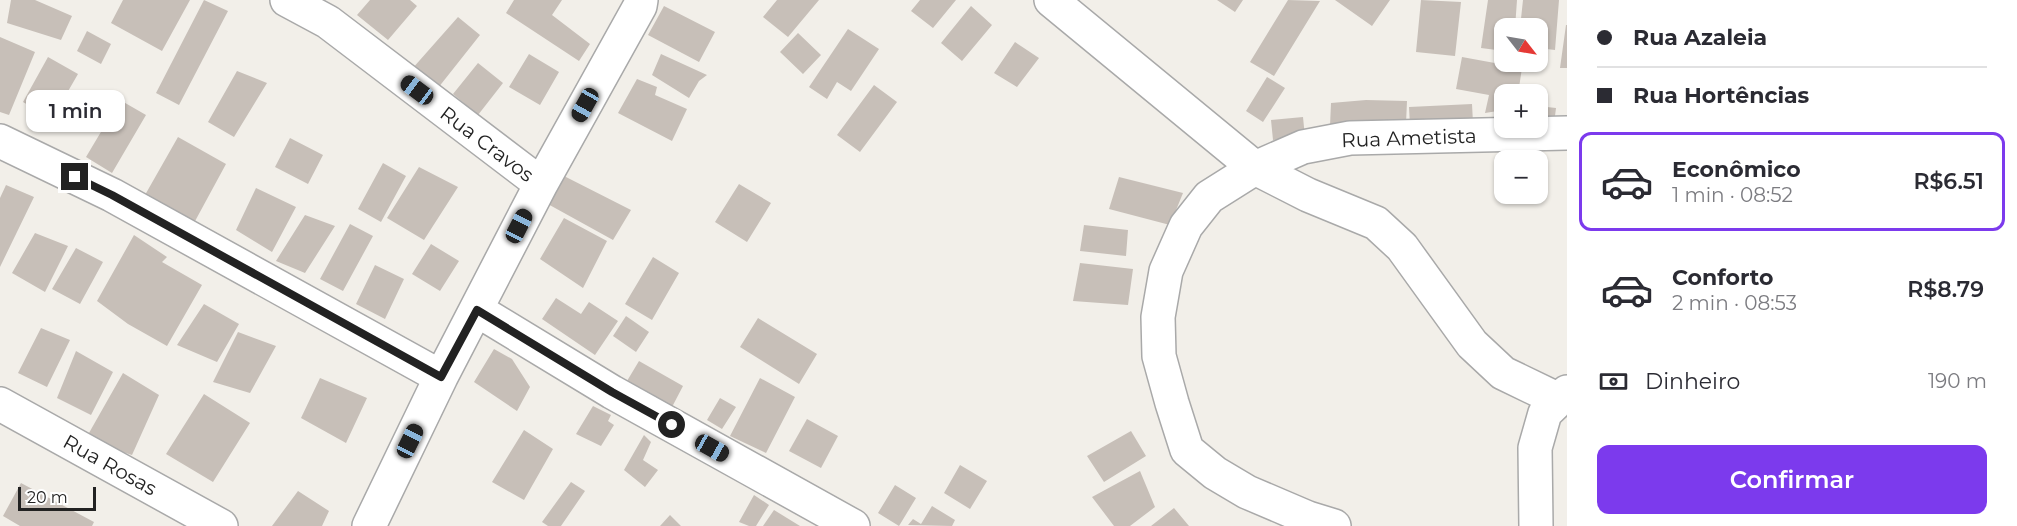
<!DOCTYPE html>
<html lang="pt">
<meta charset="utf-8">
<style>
body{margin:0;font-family:Montserrat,sans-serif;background:#f7f7f7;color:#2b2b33;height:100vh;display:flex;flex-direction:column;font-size:22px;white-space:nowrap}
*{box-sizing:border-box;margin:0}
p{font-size:20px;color:#7c7c81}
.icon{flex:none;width:33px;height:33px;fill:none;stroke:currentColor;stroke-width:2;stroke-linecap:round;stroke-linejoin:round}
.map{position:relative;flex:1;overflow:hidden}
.sheet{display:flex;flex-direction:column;background:#fff;width:450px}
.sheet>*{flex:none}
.top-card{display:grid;align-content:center;height:132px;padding:0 30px;background:#fff}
.needle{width:39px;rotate:121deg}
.tools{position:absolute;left:1494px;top:18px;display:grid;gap:12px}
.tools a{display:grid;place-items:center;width:54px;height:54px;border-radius:12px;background:#fff;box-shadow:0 2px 4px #0004;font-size:30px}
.scale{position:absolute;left:18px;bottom:15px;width:78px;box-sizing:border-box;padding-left:6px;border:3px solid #222;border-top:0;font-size:16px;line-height:21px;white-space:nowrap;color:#222;-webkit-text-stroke:4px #fff;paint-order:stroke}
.end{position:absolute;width:27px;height:27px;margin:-14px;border:8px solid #222;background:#fff;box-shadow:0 0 0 3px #fff}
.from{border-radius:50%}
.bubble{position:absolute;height:42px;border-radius:12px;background:#fff;box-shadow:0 2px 4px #0004;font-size:20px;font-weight:600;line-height:42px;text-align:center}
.car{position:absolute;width:18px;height:36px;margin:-18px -9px;border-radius:8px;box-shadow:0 0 4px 2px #0007;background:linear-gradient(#222 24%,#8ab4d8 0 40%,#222 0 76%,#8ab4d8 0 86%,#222 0)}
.top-card b{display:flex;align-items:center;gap:21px;height:57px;font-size:22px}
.top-card b+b{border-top:2px solid #e1e1e2}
.top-card i{width:15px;height:15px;background:#2b2b33}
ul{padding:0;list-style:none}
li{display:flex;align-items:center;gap:18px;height:99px;margin:0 12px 9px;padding:0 18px;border:3px solid transparent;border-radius:12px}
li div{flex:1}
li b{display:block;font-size:22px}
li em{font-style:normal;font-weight:600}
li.selected{border-color:#7c3aed}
li>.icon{width:54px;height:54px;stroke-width:1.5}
.pay{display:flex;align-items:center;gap:15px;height:66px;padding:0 30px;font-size:22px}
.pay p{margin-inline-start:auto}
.cta{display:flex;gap:12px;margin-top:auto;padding:12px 30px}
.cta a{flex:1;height:69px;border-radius:12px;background:#7c3aed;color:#fff;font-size:24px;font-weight:600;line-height:69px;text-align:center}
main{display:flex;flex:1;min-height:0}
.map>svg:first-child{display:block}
</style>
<main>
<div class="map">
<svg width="1567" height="526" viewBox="0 0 1567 526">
<rect width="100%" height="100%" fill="#f2efe9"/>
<path fill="#c7bfb8" d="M11,0H35L72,16L61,40L7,23Z
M123,0H190L162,51L111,23Z
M204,0L228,11L179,105L156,93Z
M370,0H410L417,6L388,40L357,15Z
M514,0H562L552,15L590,44L579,61L506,13Z
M777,0H819L788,37L763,17Z
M920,0H956L933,28L911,11Z
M1217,0H1243L1235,12Z
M1288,0L1320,1L1274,76L1250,62Z
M1335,0H1390L1372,26Z
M1421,0L1461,2L1455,56L1416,52Z
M1488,0H1517L1515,28H1504V51L1481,48Z
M1523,0H1559L1555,50L1538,48V28H1520Z
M664,6L715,32L699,62L648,35Z
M971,6L992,25L962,61L941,43Z
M458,17L480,35L438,88L412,69Z
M1566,25H1567V68H1560Z
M848,29L879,49L851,91L837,82L827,99L809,87Z
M87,31L111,44L101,64L77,51Z
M798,33L821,55L803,74L780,52Z
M0,37L35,52L9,115L0,112Z
M1015,42L1039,58L1017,87L994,73Z
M529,54L559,72L540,105L509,87Z
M661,54L707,75L699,81L689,98L652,75Z
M48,57L78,74L52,119L23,102Z
M1462,57L1522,68L1518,94H1504V110L1485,113L1489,95L1456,89Z
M478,63L503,83L478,115L453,94Z
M237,71L267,83L234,137L208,122Z
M1267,77L1285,88L1263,122L1246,111Z
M637,79L657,87L655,95L687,109L672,141L618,113Z
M874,85L897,102L860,152L837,135Z
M120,100L146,115L112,173L86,157Z
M1366,100L1407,101L1406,124L1330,126L1331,103Z
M1472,104L1473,123L1410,126L1409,107Z
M1538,106L1556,108L1554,124L1538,122Z
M1303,117L1305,137L1273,140L1271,120Z
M178,137L226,164L194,223L145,195Z
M290,138L323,155L308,184L275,167Z
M383,163L406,176L381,222L358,209Z
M419,167L458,187L424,240L387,218Z
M564,176L631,210L613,240L546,203Z
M1119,177L1183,193L1170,225L1109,209Z
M739,184L771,203L747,242L715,222Z
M6,185L34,197L0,267V198Z
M256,188L296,207L272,252L236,230Z
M305,215L335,226L305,273L276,261Z
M564,218L607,241L583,288L540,259Z
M350,224L373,236L343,291L320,279Z
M1084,225L1128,230L1126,256L1080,251Z
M35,233L68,246L45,292L12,273Z
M134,235L167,257L162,262L202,285L167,346L128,324L97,301Z
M431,244L459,261L440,291L412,274Z
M76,248L103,262L80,304L52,289Z
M653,257L679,273L652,320L625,304Z
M1080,263L1133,269L1128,305L1073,301Z
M375,265L404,279L385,319L356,304Z
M556,298L581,314L589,302L618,321L595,355L542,319Z
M204,304L239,324L217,362L177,345Z
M626,316L649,332L636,352L613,336Z
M758,318L817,354L799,384L740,347Z
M41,328L70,340L47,387L18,373Z
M238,332L276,346L250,393L213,382Z
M494,349L512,359L530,387L517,411L474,382Z
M76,351L113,372L91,415L57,398Z
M639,361L683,386L672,407L627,381Z
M123,373L159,395L132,455L85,440Z
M320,378L367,398L346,443L301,418Z
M760,378L795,397L766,453L730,436Z
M204,394L250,423L213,482L166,454Z
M720,398L736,407L722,429L707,420Z
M593,406L611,415L608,421L614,425L601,446L576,434Z
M807,419L838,436L821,468L789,451Z
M524,430L553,449L524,500L492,482Z
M1131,431L1146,456L1104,482L1087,456Z
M644,435L651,442L643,460L658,470L645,487L624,470Z
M960,465L987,481L970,509L944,493Z
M1140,471L1155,507L1130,526H1114L1092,497Z
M571,482L585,491L561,526H548L542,522Z
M21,483L94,522L92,526H20L3,516Z
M895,485L916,498L899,526L878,513Z
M298,491L329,511L322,526H272Z
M754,495L769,505L756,526H749L739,522Z
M932,506L955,520L952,526L908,525L913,519L921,524Z
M1174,508L1189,526H1151Z
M774,510L800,526H763Z
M670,515L681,526H660Z"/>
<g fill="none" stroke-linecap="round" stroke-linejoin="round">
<g stroke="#a9a9a9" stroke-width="36">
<path id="minor" d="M287,0L328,22L541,184
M1051,0L1255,168L1308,195L1376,223L1402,247L1472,344L1503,373L1559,400
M0,141L112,195L441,377
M477,310L612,392L853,526
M0,404L221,526
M369,526L441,377L541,184L640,6L641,0
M1334,526L1308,518L1247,492L1215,473L1187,450L1172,403L1159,356L1158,317L1166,271L1186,226L1209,197L1255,168L1303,147L1350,138L1567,133
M1536,526L1535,448L1545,413L1567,392"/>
</g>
<use href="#minor" stroke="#fff" stroke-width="33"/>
</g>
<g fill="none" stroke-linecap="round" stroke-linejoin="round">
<path stroke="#222" stroke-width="8" d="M75,177L112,195L441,377L477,310L612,392L672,425"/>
</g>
<g text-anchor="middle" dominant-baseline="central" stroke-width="6" stroke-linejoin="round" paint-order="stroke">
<g font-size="20" fill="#222" stroke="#fff">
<text transform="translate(1409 138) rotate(-2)">Rua Ametista</text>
<text transform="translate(487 144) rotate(37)">Rua Cravos</text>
<text transform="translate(110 465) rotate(29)">Rua Rosas</text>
</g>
</g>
</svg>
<div class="tools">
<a><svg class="needle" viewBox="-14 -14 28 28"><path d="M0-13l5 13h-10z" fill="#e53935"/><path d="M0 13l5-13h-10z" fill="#7c7c81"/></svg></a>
<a>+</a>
<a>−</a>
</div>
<div class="scale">20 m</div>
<i class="end from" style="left:672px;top:425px"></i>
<i class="end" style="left:75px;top:177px"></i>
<div class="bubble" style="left:26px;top:90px;width:99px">1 min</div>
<i class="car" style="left:417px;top:90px;rotate:307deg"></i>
<i class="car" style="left:585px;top:105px;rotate:209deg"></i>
<i class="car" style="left:519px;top:226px;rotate:27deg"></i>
<i class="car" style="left:410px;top:441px;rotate:26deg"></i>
<i class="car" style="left:712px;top:448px;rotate:119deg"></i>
</div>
<section class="sheet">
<div class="top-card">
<b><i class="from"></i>Rua Azaleia</b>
<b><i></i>Rua Hortências</b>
</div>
<ul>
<li class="selected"><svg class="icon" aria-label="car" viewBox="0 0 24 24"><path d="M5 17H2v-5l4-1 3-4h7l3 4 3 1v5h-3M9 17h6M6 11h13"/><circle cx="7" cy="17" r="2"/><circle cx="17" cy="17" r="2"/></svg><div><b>Econômico</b><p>1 min · 08:52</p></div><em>R$6.51</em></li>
<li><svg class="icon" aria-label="car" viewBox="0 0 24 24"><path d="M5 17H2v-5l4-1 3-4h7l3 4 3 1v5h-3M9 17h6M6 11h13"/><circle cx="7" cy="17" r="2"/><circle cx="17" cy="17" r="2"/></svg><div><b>Conforto</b><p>2 min · 08:53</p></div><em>R$8.79</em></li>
</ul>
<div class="pay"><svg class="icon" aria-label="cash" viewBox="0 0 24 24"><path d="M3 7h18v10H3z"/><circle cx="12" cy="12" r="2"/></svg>Dinheiro<p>190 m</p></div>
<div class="cta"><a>Confirmar</a></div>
</section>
</main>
